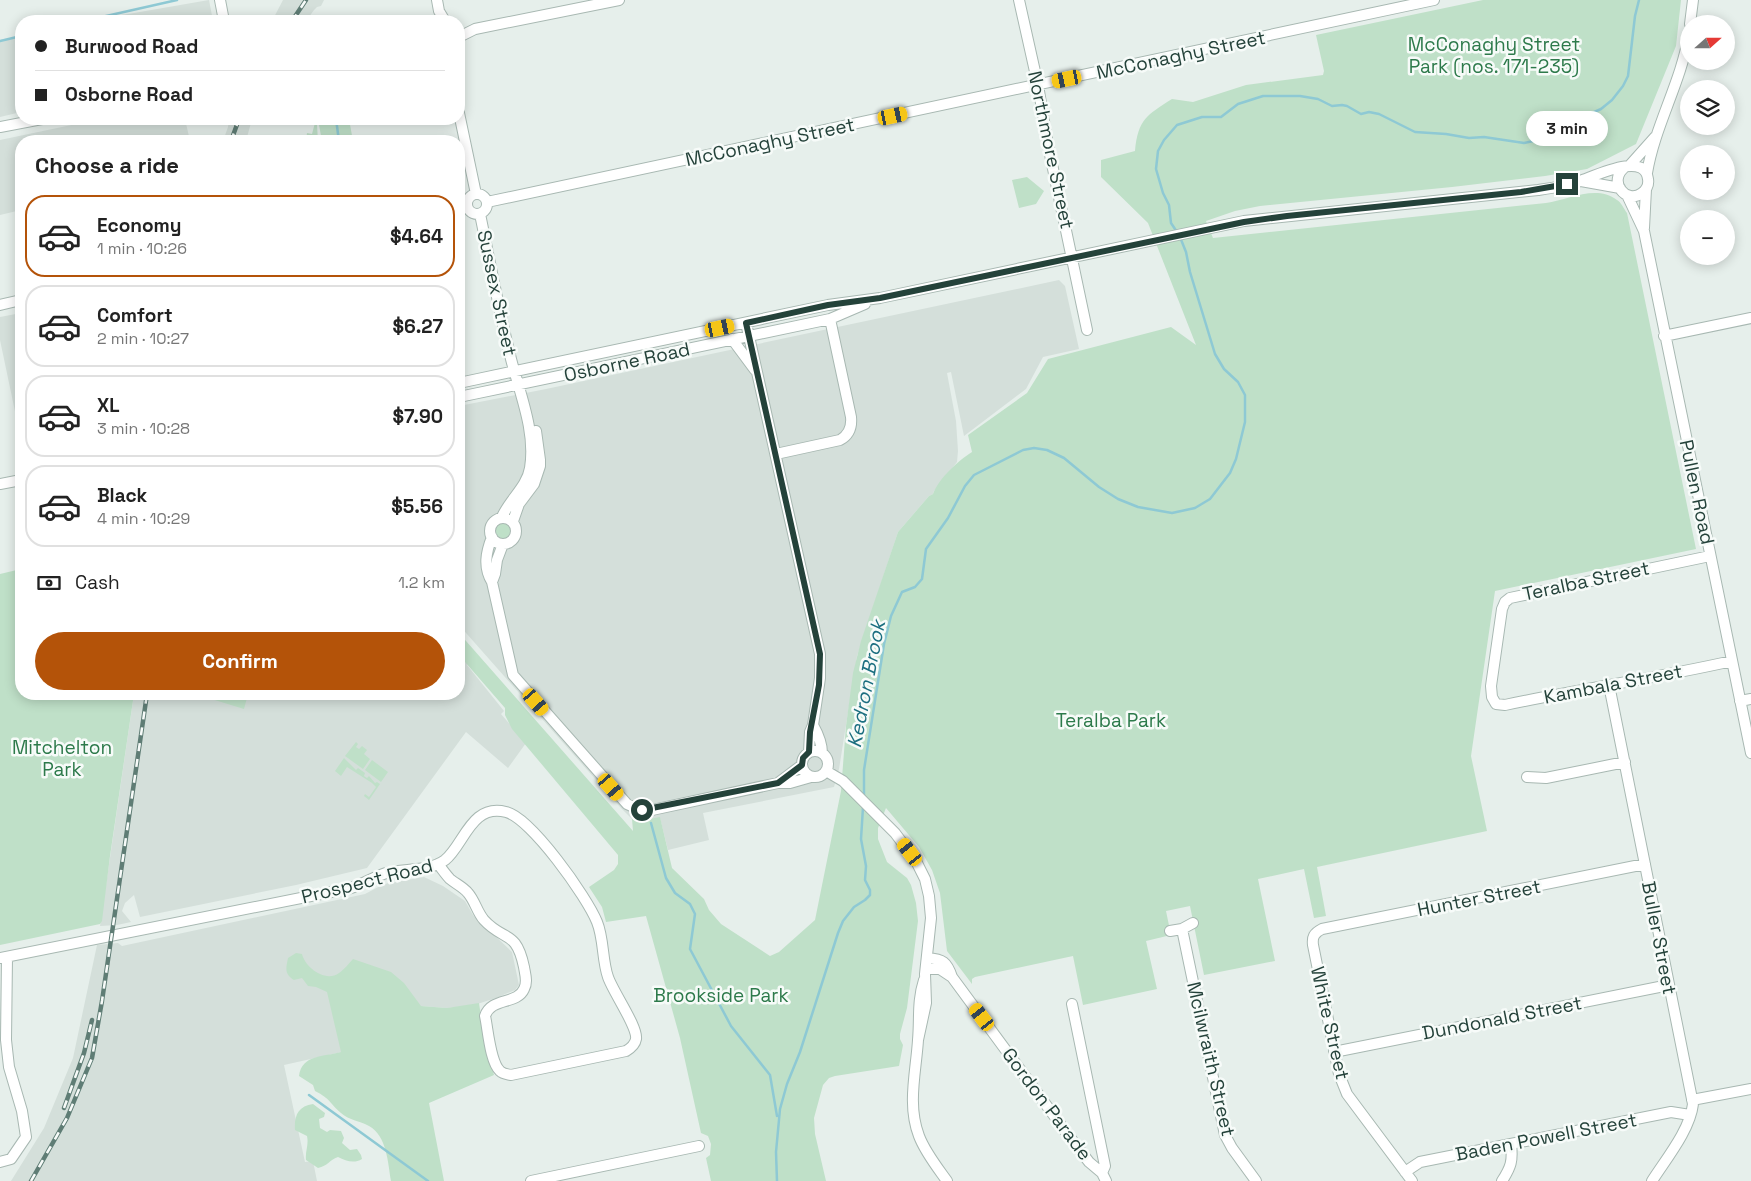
<!DOCTYPE html>
<meta charset="utf-8">
<style>
body{margin:0;font-family:"Space Grotesk",sans-serif;background:#f6f6f6;color:#222;height:100vh;display:flex;flex-direction:column;font-size:19px;white-space:nowrap}
*{box-sizing:border-box;margin:0}
p{font-size:16px;color:#767676}
.icon{flex:none;width:28px;height:28px;fill:none;stroke:currentColor;stroke-width:2;stroke-linecap:round;stroke-linejoin:round}
.map{position:relative;flex:1;overflow:hidden}
.panel{position:absolute;left:15px;top:135px;width:450px;height:565px;display:flex;flex-direction:column;background:#fff;border-radius:20px;box-shadow:0 2px 12px #0003}
.panel>*{flex:none}
.banner{position:absolute;left:15px;top:15px;width:450px;height:110px;border-radius:20px;box-shadow:0 2px 12px #0003;display:grid;align-content:center;height:110px;padding:0 20px;background:#fff}
.needle{width:32px;rotate:69deg}
.tools{position:absolute;left:1680px;top:15px;display:grid;gap:10px}
.tools a{display:grid;place-items:center;width:55px;height:55px;border-radius:50%;background:#fff;box-shadow:0 2px 12px #0003;font-size:25px}
.end{position:absolute;width:22px;height:22px;margin:-11px;border:6px solid #24423a;background:#fff;box-shadow:0 0 0 2px #fff}
.from{border-radius:50%}
.bubble{position:absolute;height:35px;border-radius:18px;background:#fff;box-shadow:0 2px 12px #0003;font-size:16px;font-weight:700;line-height:35px;text-align:center}
.car{position:absolute;width:15px;height:30px;margin:-15px -8px;border-radius:6px;box-shadow:0 0 4px 1px #0007;background:linear-gradient(#f5c518 24%,#345 0 40%,#f5c518 0 76%,#345 0 86%,#f5c518 0)}
.banner b{display:flex;align-items:center;gap:18px;height:48px;font-size:19px}
.banner b+b{border-top:1px solid #e0e0e0}
.banner i{width:12px;height:12px;background:#222}
ul{padding:0;list-style:none}
li{display:flex;align-items:center;gap:15px;height:82px;margin:0 10px 8px;padding:0 10px;border:2px solid #e0e0e0;border-radius:20px}
li div{flex:1}
li b{display:block;font-size:19px}
li em{font-style:normal;font-weight:700}
li.selected{border-color:#b45309}
li>.icon{width:45px;height:45px;stroke-width:1.5}
h2{padding:0 20px;font-size:22px;line-height:60px}
.pay{display:flex;align-items:center;gap:12px;height:55px;padding:0 20px;font-size:19px}
.pay p{margin-inline-start:auto}
.action{display:flex;gap:10px;margin-top:auto;padding:10px 20px}
.action a{flex:1;height:58px;border-radius:30px;background:#b45309;color:#fff;font-size:20px;font-weight:700;line-height:58px;text-align:center}
.map>svg:first-child{display:block}
</style>
<div class="map">
<svg width="1751" height="1181" viewBox="0 0 1751 1181">
<rect width="100%" height="100%" fill="#e6efeb"/>
<path fill="#d4dfda" d="M209,0L213,21H84L134,13Z
M283,0H324L321,6L317,7L314,10L306,21H272Z
M21,36V112L0,117V40Z
M100,119H185L190,141H21V210L0,215V140Z
M229,119H252L246,141H223L228,127Z
M1059,280L1065,286L1079,349L1043,357L1026,389L964,436L951,372L947,373L956,421L958,451L957,462L934,491L933,494L929,496L898,532L857,656L839,769L834,787L703,813L709,840L668,850L660,818L649,819H632L620,807L459,625V406L546,389Z
M21,313V420L17,421L0,340V317Z
M459,647L468,658L467,665L504,711L501,714L526,743L508,768L466,732L367,868L296,885L140,917L134,895L125,903L122,911L131,922L117,925L100,926L134,694H459Z
M424,877L443,886L465,901L473,915L512,952L519,985L515,990L496,998L471,1006L447,1008L330,999L342,1052L284,1065L305,1162L313,1161L317,1181H11L44,1128L73,1058L97,945L118,943L122,946L365,894L384,884Z"/>
<path fill="#bfe0c8" d="M1483,0H1681L1676,46L1636,144L1587,169L1545,176L1452,187L1260,206L1235,211L1206,221L1213,238L1546,203C1568,200 1596,184 1617,200C1621,202 1624,209 1627,213L1696,549L1495,591L1471,756L1487,831L1317,867L1326,916L1314,918L1304,869L1258,879L1275,961L1204,975L1190,906L1166,911L1171,935L1146,941L1157,989L1083,1005L1073,956L975,977L972,979V984L947,951L940,893L932,870L919,847L886,808L878,828V839L887,862L907,878L911,885L916,903L918,921L907,1008L900,1034V1039L903,1045L899,1066L835,1076L829,1078L823,1085L814,1118L815,1134L826,1181H711L706,1158L710,1155L711,1144L708,1136L701,1133L680,1038L646,916L606,922L602,907L589,887L614,870L618,864V855L512,729L505,715V708L459,655V633L633,831L632,819H649L660,817L672,868L704,899L709,910L721,924L770,956L779,952L815,920L841,791L846,726L853,673L861,641L898,532L929,496L933,494C939,478 958,461 972,452L968,435L1027,393L1048,359L1171,327L1196,345L1148,223L1101,177V160L1135,151C1138,119 1147,115 1172,99L1193,102L1246,85L1323,75L1324,71L1316,35Z
M316,119H318L317,125L318,141H306L307,133L312,134Z
M321,119H349L353,141H322L319,125Z
M1027,177L1044,191L1036,204L1019,208L1012,180Z
M495 531a8 8 0 1 1 16 0a8 8 0 1 1-16 0Z
M21,569V694H134L110,856L102,921L100,924L0,945V574Z
M195,694H248L244,709Z
M356,742L358,744L356,747L359,749L362,746L367,750L364,754L370,759L363,769L345,756Z
M344,758L356,770L358,768L365,773L364,776L367,778L369,776L375,783L377,782L380,784L369,800L364,796L365,794L369,797L376,787L372,783L347,767L341,776L335,771Z
M372,760L388,772L381,782L365,770Z
M296,953L302,954C305,967 325,983 339,973C344,970 349,963 353,959L391,972L404,983L421,1006L447,1008L479,1003L485,1044L494,1075L429,1103L444,1181H391C388,1163 387,1136 369,1126C360,1121 348,1120 341,1113C329,1103 331,1099 315,1091L313,1085L299,1076C302,1054 324,1057 341,1052L327,992L316,987L308,986L302,978L294,980C284,974 286,968 288,958Z
M313,1104L325,1113L324,1117L319,1119L320,1128L327,1132L330,1130L341,1131L344,1138L342,1143L350,1150L357,1149L361,1155L362,1159C354,1164 346,1161 338,1157C329,1160 328,1166 318,1168L306,1160C305,1151 309,1145 307,1136L295,1130C294,1116 298,1106 313,1104Z"/>
<g fill="none" stroke-linecap="round" stroke-linejoin="round">
<path stroke="#8ec9d4" stroke-width="2.5" d="M84,21L177,0
M0,41L21,36
M336,119L339,141
M1177,232L1171,223L1169,205L1163,193L1156,169L1158,151L1164,140L1177,125L1202,117H1221L1238,104L1263,96H1300L1318,99L1332,106L1342,105L1347,106L1361,114L1369,112L1379,114L1415,132L1446,134L1469,138L1484,137L1524,143L1538,140L1547,133L1601,109L1612,100L1623,86L1628,76L1635,16L1639,0
M864,796V770L884,644L891,616L902,592L915,587L922,579L926,549L948,518L965,486L974,475L1023,450L1034,448L1047,450L1064,458L1099,487L1118,499L1138,507L1172,513L1195,508L1210,499L1230,473L1236,459L1245,422V395L1238,382L1224,369L1215,354L1190,272L1186,252L1180,237
M651,823L666,878L675,893L690,904L695,914L690,949L731,1026L770,1075L777,1116
M309,1095L428,1181
M777,1181L776,1152L780,1109L787,1084L800,1052L838,933L843,921L854,907L865,900L870,895V890L865,880L866,866L861,839L863,807"/>
<g stroke="#a8b8b2" stroke-width="12">
<path id="minor" d="M220,0L224,21
M437,0L439,11L445,21
M1019,0L1038,85L1048,145L1087,330
M1690,24L1693,0
M459,37L475,29L619,0
M459,113L476,194
M0,127L42,119
M1630,165L1655,137
M1647,173C1655,125 1681,83 1689,34
M1581,181L1620,188
M467 204a10 10 0 1 1 20 0a10 10 0 1 1-20 0Z
M1627,195L1644,231L1751,753
M487,202L1434,0
M480,214C490,262 499,311 511,359C520,394 536,432 530,468C527,487 509,500 502,517
M1644,228L1646,189
M0,305L21,300
M746,323L820,654V678L813,725L810,732L809,752
M1664,336L1751,318
M732,339L755,370
M459,383L828,305L880,298L1244,221L1538,190C1552,188 1567,186 1580,181C1595,176 1645,151 1648,179C1649,185 1646,190 1642,193C1626,205 1607,181 1625,167
M459,397L830,319L865,304
M776,454L840,440C849,435 852,427 851,417L830,319
M0,484L21,480
M490 531a13 13 0 1 1 26 0a13 13 0 1 1-26 0Z
M513,521L519,504L534,484L540,466V460L536,431
M492,537C486,552 483,567 492,582L513,675L627,804L640,810H652L778,783H790L811,777
M1710,556L1510,598L1505,602L1502,609L1491,686L1492,697L1496,704L1505,705C1580,689 1657,678 1732,661
M492,582L495,574L497,560L503,544
M1609,685L1693,1104C1690,1130 1666,1159 1652,1181
M1740,701L1751,699
M813,725C818,734 822,743 822,753
M802 764a13 13 0 1 1 26 0a13 13 0 1 1-26 0Z
M826,771L843,781L895,833L916,861L925,879L929,896L931,918L925,974L926,1003L918,1040
M1527,777L1546,778L1625,762
M778,783L802,765
M1182,929L1225,1135L1232,1148L1256,1181
M1170,931L1182,929L1193,923
M0,958L351,888C363,884 374,877 386,873C404,868 429,872 445,860C464,845 471,803 506,812C531,818 587,897 597,922C604,939 602,960 608,977C613,992 638,1027 636,1039C635,1045 631,1048 626,1051L511,1075C506,1074 503,1074 500,1071C490,1062 488,1029 485,1016C491,997 517,1005 524,989C528,982 525,974 524,967C516,929 504,942 484,920C477,912 475,901 468,893C463,887 456,884 450,879C446,875 442,869 438,864
M927,958C943,959 947,962 952,977L1069,1136L1089,1162L1102,1173L1106,1181
M926,969H940L952,977
M924,980C917,1002 920,1018 918,1040C916,1072 907,1105 919,1136C925,1152 937,1167 947,1181
M1072,1004L1105,1166L1102,1173
M1334,1052L1669,985
M1692,1100L1751,1089
M0,1162L11,1159L26,1137L22,1111L9,1067L6,1040L7,957
M1405,1172L1420,1162L1671,1112L1690,1115
M531,1181L699,1146
M1412,1181L1347,1094L1339,1074L1313,945C1312,937 1314,933 1322,929L1645,864
M1502,1181C1511,1167 1513,1161 1511,1144"/>
</g>
<use href="#minor" stroke="#fff" stroke-width="10"/>
<g stroke="#5f7d75" stroke-width="4.5">
<path id="rail" d="M292,21L306,0
M231,141L239,119
M64,1108L84,1053L92,1020
M31,1181L67,1118L92,1058L102,1001L147,694"/>
</g>
<use href="#rail" stroke="#f7fbf9" stroke-width="2.5" stroke-dasharray="8" stroke-linecap="butt"/>
</g>
<g fill="none" stroke-linecap="round" stroke-linejoin="round">
<path stroke="#24423a" stroke-width="6" d="M642,810L778,783L802,765L803,758L809,752L810,732L819,685L820,654L746,323L828,305L880,298L1244,222L1287,216L1521,192L1567,184"/>
</g>
<g text-anchor="middle" dominant-baseline="central" stroke-width="5" stroke-linejoin="round" paint-order="stroke">
<g font-size="19" fill="#2d7a4b" stroke="#f7fbf9">
<text x="1494" y="44">McConaghy Street<tspan x="1494" dy="22">Park (nos. 171-235)</tspan></text>
<text x="1111" y="720">Teralba Park</text>
<text x="62" y="747">Mitchelton<tspan x="62" dy="22">Park</tspan></text>
<text x="721" y="995">Brookside Park</text>
</g>
<g font-size="19" fill="#24423a" stroke="#f7fbf9">
<text transform="translate(1181 55) rotate(-12)">McConaghy Street</text>
<text transform="translate(770 142) rotate(-12)">McConaghy Street</text>
<text transform="translate(1051 150) rotate(78)">Northmore Street</text>
<text transform="translate(497 293) rotate(78)">Sussex Street</text>
<text transform="translate(627 362) rotate(-12)">Osborne Road</text>
<text transform="translate(1697 492) rotate(78)">Pullen Road</text>
<text transform="translate(1586 581) rotate(-12)">Teralba Street</text>
<text transform="translate(1613 684) rotate(-11)">Kambala Street</text>
<text transform="translate(367 881) rotate(-14)">Prospect Road</text>
<text transform="translate(1479 898) rotate(-11)">Hunter Street</text>
<text transform="translate(1659 938) rotate(79)">Buller Street</text>
<text transform="translate(1502 1018) rotate(-11)">Dundonald Street</text>
<text transform="translate(1330 1023) rotate(77)">White Street</text>
<text transform="translate(1211 1059) rotate(77)">Mcilwraith Street</text>
<text transform="translate(1047 1104) rotate(53)">Gordon Parade</text>
<text transform="translate(1546 1137) rotate(-11)">Baden Powell Street</text>
</g>
<g font-size="20" font-style="italic" fill="#1c6f80" stroke="#f7fbf9">
<text transform="translate(866 684) rotate(-79)">Kedron Brook</text>
</g>
</g>
</svg>
<div class="tools">
<a><svg class="needle" viewBox="-14 -14 28 28"><path d="M0-13l5 13h-10z" fill="#e53935"/><path d="M0 13l5-13h-10z" fill="#767676"/></svg></a>
<a><svg class="icon" aria-label="layers" viewBox="0 0 24 24"><path d="M12 4l9 5-9 5-9-5zM3 14l9 5 9-5"/></svg></a>
<a>+</a>
<a>−</a>
</div>
<i class="end from" style="left:642px;top:810px"></i>
<i class="end" style="left:1567px;top:184px"></i>
<div class="bubble" style="left:1526px;top:111px;width:82px">3 min</div>
<i class="car" style="left:1067px;top:79px;rotate:258deg"></i>
<i class="car" style="left:893px;top:116px;rotate:78deg"></i>
<i class="car" style="left:720px;top:328px;rotate:78deg"></i>
<i class="car" style="left:536px;top:702px;rotate:139deg"></i>
<i class="car" style="left:611px;top:787px;rotate:139deg"></i>
<i class="car" style="left:910px;top:852px;rotate:323deg"></i>
<i class="car" style="left:982px;top:1017px;rotate:323deg"></i>
<div class="banner">
<b><i class="from"></i>Burwood Road</b>
<b><i></i>Osborne Road</b>
</div>
<section class="panel">
<h2>Choose a ride</h2>
<ul>
<li class="selected"><svg class="icon" aria-label="car" viewBox="0 0 24 24"><path d="M5 17H2v-5l4-1 3-4h7l3 4 3 1v5h-3M9 17h6M6 11h13"/><circle cx="7" cy="17" r="2"/><circle cx="17" cy="17" r="2"/></svg><div><b>Economy</b><p>1 min · 10:26</p></div><em>$4.64</em></li>
<li><svg class="icon" aria-label="car" viewBox="0 0 24 24"><path d="M5 17H2v-5l4-1 3-4h7l3 4 3 1v5h-3M9 17h6M6 11h13"/><circle cx="7" cy="17" r="2"/><circle cx="17" cy="17" r="2"/></svg><div><b>Comfort</b><p>2 min · 10:27</p></div><em>$6.27</em></li>
<li><svg class="icon" aria-label="car" viewBox="0 0 24 24"><path d="M5 17H2v-5l4-1 3-4h7l3 4 3 1v5h-3M9 17h6M6 11h13"/><circle cx="7" cy="17" r="2"/><circle cx="17" cy="17" r="2"/></svg><div><b>XL</b><p>3 min · 10:28</p></div><em>$7.90</em></li>
<li><svg class="icon" aria-label="car" viewBox="0 0 24 24"><path d="M5 17H2v-5l4-1 3-4h7l3 4 3 1v5h-3M9 17h6M6 11h13"/><circle cx="7" cy="17" r="2"/><circle cx="17" cy="17" r="2"/></svg><div><b>Black</b><p>4 min · 10:29</p></div><em>$5.56</em></li>
</ul>
<div class="pay"><svg class="icon" aria-label="cash" viewBox="0 0 24 24"><path d="M3 7h18v10H3z"/><circle cx="12" cy="12" r="2"/></svg>Cash<p>1.2 km</p></div>
<div class="action"><a>Confirm</a></div>
</section>
</div>
